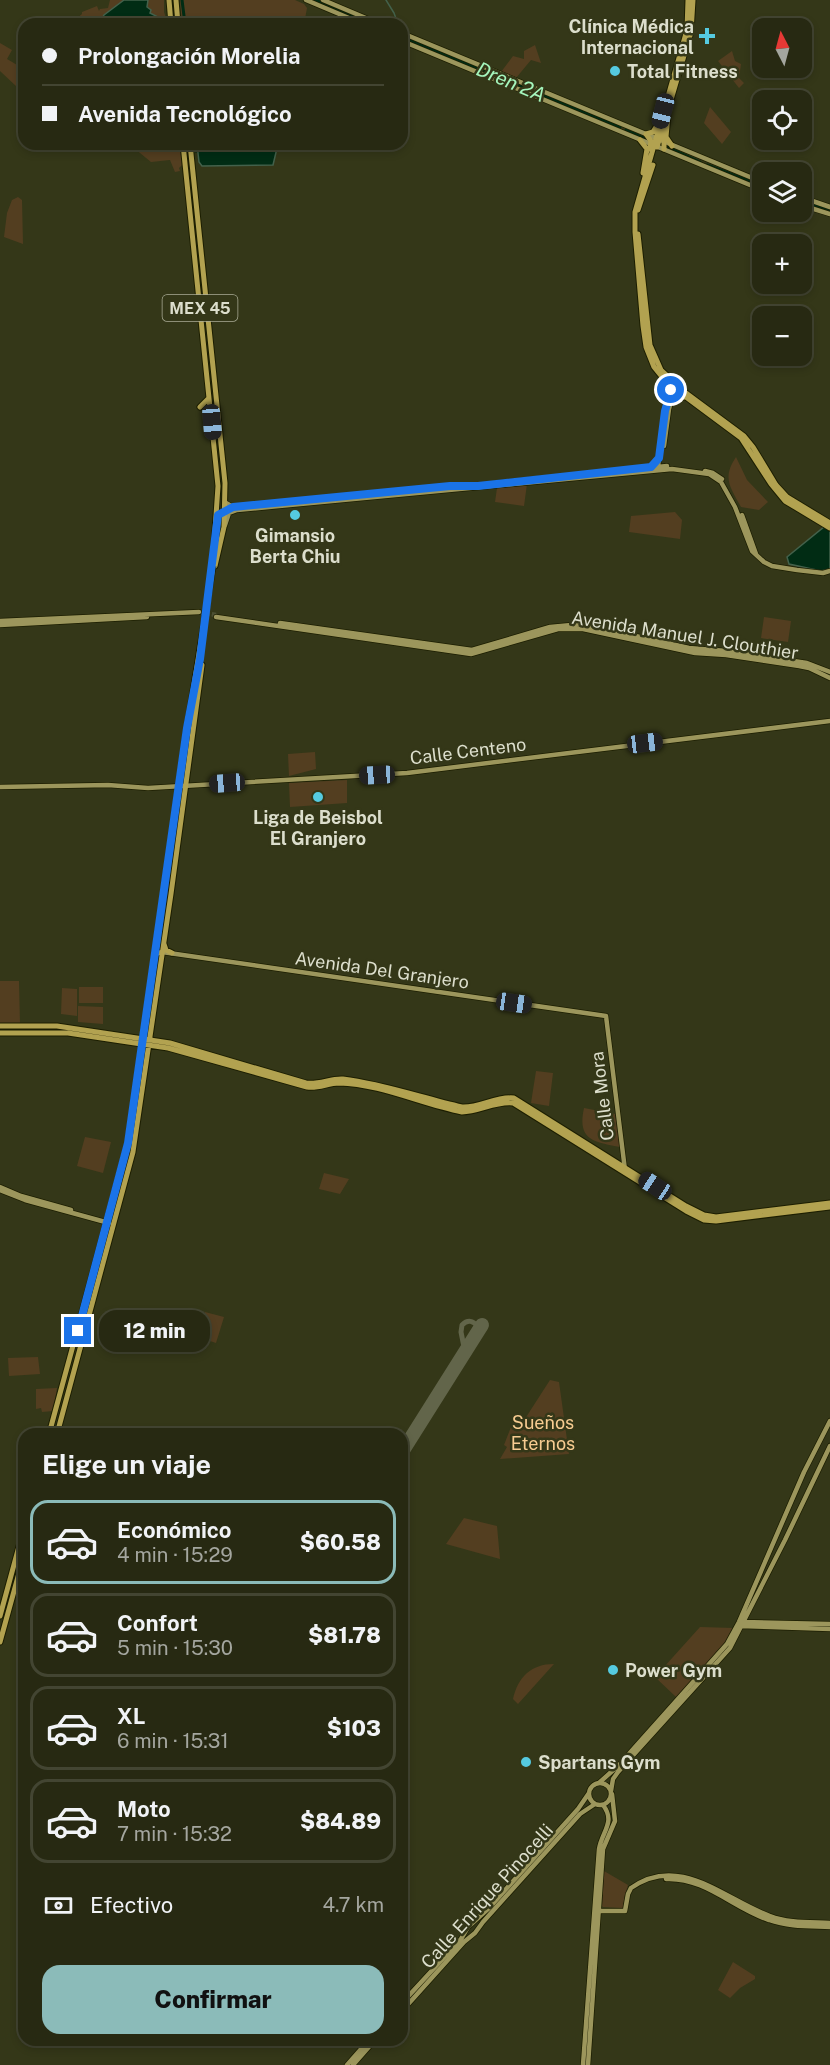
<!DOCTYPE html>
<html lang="es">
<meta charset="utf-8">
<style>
body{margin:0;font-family:"Public Sans",sans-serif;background:#2f311b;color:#f1f3f6;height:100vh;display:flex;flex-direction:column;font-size:22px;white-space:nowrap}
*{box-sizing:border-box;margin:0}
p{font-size:20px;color:#a4a69f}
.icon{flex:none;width:33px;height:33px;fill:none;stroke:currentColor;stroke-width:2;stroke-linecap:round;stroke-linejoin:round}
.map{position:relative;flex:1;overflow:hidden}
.panel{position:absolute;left:18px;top:1428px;width:390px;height:618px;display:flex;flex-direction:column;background:#272912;border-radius:18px;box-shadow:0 3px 9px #0003,0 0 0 2px #434532}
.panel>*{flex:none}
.hud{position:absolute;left:18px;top:18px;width:390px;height:132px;border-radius:18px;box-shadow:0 3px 9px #0003,0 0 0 2px #434532;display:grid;align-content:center;height:132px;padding:0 24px;background:#272912}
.needle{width:39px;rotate:354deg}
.tools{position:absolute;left:752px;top:18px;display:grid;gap:12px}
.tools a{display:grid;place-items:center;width:60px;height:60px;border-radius:12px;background:#272912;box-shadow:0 3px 9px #0003,0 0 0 2px #434532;font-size:30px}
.end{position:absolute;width:27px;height:27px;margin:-14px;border:8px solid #1a73e8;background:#fff;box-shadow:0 0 0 3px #fff}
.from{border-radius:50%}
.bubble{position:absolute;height:42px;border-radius:18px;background:#272912;box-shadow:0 3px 9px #0003,0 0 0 2px #434532;font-size:20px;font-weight:800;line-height:42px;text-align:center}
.car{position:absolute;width:18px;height:36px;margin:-18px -9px;border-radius:8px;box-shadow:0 0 4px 2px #0007;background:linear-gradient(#222 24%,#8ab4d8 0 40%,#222 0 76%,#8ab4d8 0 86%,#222 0)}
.hud b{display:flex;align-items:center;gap:21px;height:57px;font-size:22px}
.hud b+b{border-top:2px solid #434532}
.hud i{width:15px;height:15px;background:#f1f3f6}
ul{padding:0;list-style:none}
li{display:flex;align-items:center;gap:18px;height:84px;margin:0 12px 9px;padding:0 12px;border:3px solid #434532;border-radius:18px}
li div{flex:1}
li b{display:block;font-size:22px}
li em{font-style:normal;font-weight:800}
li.on{border-color:#8bbbb9}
li>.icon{width:54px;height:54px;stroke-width:1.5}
h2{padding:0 24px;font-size:27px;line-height:72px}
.pay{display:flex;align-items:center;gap:15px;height:66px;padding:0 24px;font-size:22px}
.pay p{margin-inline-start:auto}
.button{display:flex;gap:12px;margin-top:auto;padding:12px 24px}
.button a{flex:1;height:69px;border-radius:18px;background:#8bbbb9;color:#111;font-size:24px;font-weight:800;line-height:69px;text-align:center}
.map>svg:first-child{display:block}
</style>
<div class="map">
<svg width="830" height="2065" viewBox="0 0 830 2065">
<rect width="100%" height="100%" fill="#343718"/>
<path fill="#533e20" d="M110,0H164V12L168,24H70L82,14V12L97,6L99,11L100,9L108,8Z
M180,0H295L304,4L307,8L304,24H182Z
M0,43L12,50L7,59L24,69L22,88L17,87L0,71Z
M535,45L541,63L531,60L516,78L501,72L513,56L524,59V51Z
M732,51L735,61L741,64L739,78L744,83L739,88L718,61Z
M710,107L731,132L722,144L704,123Z
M129,144H180L182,165L179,168L180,171L175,172L170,160L151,162Z
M18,197L22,200L23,244L4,237L7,213L12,200Z
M736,457L747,480L768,502L759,510L741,507C730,487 722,478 736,457Z
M527,484L524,506L495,502L497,488Z
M675,512L682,520L680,539L629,532L631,516Z
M764,617L791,621L788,642L761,638Z
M315,752L316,769L289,776L288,754Z
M347,780V803L290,807L289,783Z
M0,981H19L20,1024H0Z
M79,987H103V1003H79Z
M62,988L77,989V1016L61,1014Z
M78,1006L103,1007V1024L78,1022Z
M536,1071L553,1073L549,1106L531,1103Z
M584,1108L615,1114L620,1147C593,1142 577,1140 584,1108Z
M85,1137L111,1142L103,1173L77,1166Z
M324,1173L349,1179L340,1194L319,1189Z
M205,1312L224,1317L216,1343L198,1337Z
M38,1357L40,1374L9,1376L8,1358Z
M550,1380L559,1382L569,1454L500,1459L507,1447L504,1445L511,1427L521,1425Z
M57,1388L53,1411L42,1412L41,1408L36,1409V1389Z
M464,1518L497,1526L500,1559L446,1544Z
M700,1627L734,1628L726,1642L676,1697L655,1677Z
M554,1664L518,1704L513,1699C518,1677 531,1664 554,1664Z
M604,1871L628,1885L625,1895L623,1908L603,1907L602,1906Z
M733,1962L755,1976V1979L740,1988L730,1998L718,1990Z"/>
<path fill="#012c14" stroke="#43614b" stroke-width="1.5" d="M124,0H148L147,7L151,10L150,13L160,18L162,24H112L111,20L107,24H99L104,15Z
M197,144H278L273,165L202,166L199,162Z
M824,527L830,530V569L821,571L789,564L787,557Z"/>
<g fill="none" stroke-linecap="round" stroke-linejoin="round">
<path stroke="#43614b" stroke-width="1.5" d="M386,0L394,13L398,24"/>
<path stroke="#012c14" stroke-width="3" d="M182,0L185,24
M315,0L372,24
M402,37L620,127
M626,130L646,139
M195,144L196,151
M667,147L700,162
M707,165L762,186
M801,201L830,210"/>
<path stroke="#62654a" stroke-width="5" d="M465,1352L461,1332L462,1325C468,1319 473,1321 478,1326V1332"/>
<path stroke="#62654a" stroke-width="14" d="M402,1452L482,1325"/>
<path stroke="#4d5033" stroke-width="4.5" stroke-dasharray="4.5 2" stroke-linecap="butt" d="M199,612L216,615"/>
<g stroke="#1c1e01" stroke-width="6">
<path id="secondary" d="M306,0L363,24
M323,0L380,24
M402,33L762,182
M402,41L762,190
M801,197L830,207
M801,205L830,214
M664,446L669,409L672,398
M658,466L666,406L668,398L675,388
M637,469L667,466
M705,471L713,473L722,479
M497,483L617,471
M226,503L233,507L270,504
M742,515L756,554
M225,525L229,513L237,510L672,469L709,474L721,482L735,507L752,551L764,562L772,566L797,570L823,573L830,571
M216,617L471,654L558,629H583L695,653L726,655L799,666L809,668L830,678
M0,621L199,612
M280,623L472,650L550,627L582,624L689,648L727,651L807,663L830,672
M0,625L147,617
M0,787L108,785L148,788L407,773L830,721
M155,954L162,952L606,1016L625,1170
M0,1187L21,1196L71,1210
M0,1190L25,1200L109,1223
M743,1622L830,1624
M740,1626L830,1629
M600,1782L619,1765L727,1644L739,1622L804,1472L830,1421
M589 1794a11 11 0 1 1 22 0a11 11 0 1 1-22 0Z
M611,1791L613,1779L618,1772L730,1648L785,1540L830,1446
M666,1879C705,1877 734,1909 769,1920C789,1927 810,1926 830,1927
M631,1888C680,1853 725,1900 770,1916C788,1923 810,1922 830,1923
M598,1911H625L628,1894L631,1888
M402,2003L461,1939L468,1927L489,1908L578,1809L589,1793
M402,2011L464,1942L475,1933L483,1922L580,1814L595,1804
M347,2065L369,2040
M353,2065L375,2040
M583,2065L599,1849C602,1831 616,1822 603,1805
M588,2065L603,1849L615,1821L612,1794"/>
</g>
<g stroke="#1c1e01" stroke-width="7">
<path id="primary" d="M169,0L171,24
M176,0L178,24
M688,0L687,30L635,212V232L643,326L646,347L654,367L667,383L741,438L771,484L785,501L830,528
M668,114L666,137L672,146
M664,135V149
M640,140L647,149L643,173
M183,144L218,486L213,560
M190,144L225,483L224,527L215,566
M657,147L691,32L693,0
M650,149L651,141L646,134L653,132L656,127
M638,210L653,165
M638,234L650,345L661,370L686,393L744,436L753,447L776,485L787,497L830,523
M672,399L677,396L684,397
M200,407L208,399
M164,944L166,950L172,953
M0,1026H57L170,1043L306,1083C319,1085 331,1078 343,1079C384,1084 422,1098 462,1107C480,1108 496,1096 514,1098L686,1206L704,1215L716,1217L830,1203
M0,1033H68L168,1048L307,1087C318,1089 328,1083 339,1083C381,1084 421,1104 462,1112C479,1112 495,1101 513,1103L686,1211L704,1220L716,1221L830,1207
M49,1434L128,1143L187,728L203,629
M57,1434L133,1152L171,894L202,665
M0,1616L24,1528
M0,1642L24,1555"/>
</g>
<use href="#secondary" stroke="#9c965c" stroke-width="4.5"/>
<use href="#primary" stroke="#b2a250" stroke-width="5"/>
<g stroke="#1c1e01" stroke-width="7" stroke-linecap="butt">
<path id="primary-bridge" d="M203,629L213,566"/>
</g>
<use href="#primary-bridge" stroke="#b2a250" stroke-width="5"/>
</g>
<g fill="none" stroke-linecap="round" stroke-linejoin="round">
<path stroke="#1a73e8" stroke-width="8" d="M78,1331L128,1143L187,728L200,659L218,515L233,507L450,486H478L651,467L659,458L665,411L671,390"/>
</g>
<g fill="#55cae0" stroke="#343718" stroke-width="2">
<path d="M704 27h6v6h6v6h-6v6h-6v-6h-6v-6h6z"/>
<circle cx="615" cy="71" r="6"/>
<circle cx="295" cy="515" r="6"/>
<circle cx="318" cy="797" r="6"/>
<circle cx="613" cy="1670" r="6"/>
<circle cx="526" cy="1762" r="6"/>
</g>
<g text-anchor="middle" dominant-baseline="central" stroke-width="5" stroke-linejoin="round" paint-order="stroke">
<rect fill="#343718" stroke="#aaac96" stroke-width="1.5" x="162.5" y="295" width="75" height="26" rx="4.5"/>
<g font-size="16" font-weight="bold" fill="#dcdecc">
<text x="200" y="308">MEX 45</text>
</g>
<g font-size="18" font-weight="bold" fill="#dcdecc" stroke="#343718" text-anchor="start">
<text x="694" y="26" text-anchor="end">Clínica Médica<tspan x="694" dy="21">Internacional</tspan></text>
<text x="627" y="71">Total Fitness</text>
<text x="295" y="535" text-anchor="middle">Gimansio<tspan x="295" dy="21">Berta Chiu</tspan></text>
<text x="318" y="817" text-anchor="middle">Liga de Beisbol<tspan x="318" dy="21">El Granjero</tspan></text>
<text x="625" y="1670">Power Gym</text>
<text x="538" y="1762">Spartans Gym</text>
</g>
<g font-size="18" fill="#dcdecc" stroke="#343718">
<text transform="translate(685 635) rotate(9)">Avenida Manuel J. Clouthier</text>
<text transform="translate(468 751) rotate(-7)">Calle Centeno</text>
<text transform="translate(382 970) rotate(8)">Avenida Del Granjero</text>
<text transform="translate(602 1096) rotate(-97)">Calle Mora</text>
<text transform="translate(487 1896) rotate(-48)">Calle Enrique Pinocelli</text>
</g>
<g font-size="18" fill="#f7cc91" stroke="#343718">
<text x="543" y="1422">Sueños<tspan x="543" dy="21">Eternos</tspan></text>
</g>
<g font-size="20" font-style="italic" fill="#a5f6bd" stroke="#343718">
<text transform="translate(511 82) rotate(23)">Dren 2A</text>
</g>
</g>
</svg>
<div class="tools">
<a><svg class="needle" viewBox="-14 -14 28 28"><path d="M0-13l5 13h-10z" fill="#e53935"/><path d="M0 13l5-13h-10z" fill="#a4a69f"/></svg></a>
<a><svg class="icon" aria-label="locate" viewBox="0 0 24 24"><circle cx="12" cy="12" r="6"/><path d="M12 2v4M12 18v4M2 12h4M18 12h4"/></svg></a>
<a><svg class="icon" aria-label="layers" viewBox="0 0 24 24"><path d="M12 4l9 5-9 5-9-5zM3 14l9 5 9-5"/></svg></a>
<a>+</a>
<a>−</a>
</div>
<i class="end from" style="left:671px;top:390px"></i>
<i class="end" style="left:78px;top:1331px"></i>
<div class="bubble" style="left:99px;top:1310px;width:111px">12 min</div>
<i class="car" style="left:663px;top:111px;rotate:194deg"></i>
<i class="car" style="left:212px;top:422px;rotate:175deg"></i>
<i class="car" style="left:645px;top:743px;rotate:83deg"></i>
<i class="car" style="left:377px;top:775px;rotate:267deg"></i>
<i class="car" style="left:227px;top:783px;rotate:266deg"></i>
<i class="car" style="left:514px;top:1003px;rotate:98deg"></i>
<i class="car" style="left:655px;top:1186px;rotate:303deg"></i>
<div class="hud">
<b><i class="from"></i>Prolongación Morelia</b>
<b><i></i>Avenida Tecnológico</b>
</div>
<section class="panel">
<h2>Elige un viaje</h2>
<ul>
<li class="on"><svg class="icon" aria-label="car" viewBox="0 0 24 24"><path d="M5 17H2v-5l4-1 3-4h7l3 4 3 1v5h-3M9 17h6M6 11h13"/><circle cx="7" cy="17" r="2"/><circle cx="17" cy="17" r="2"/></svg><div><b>Económico</b><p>4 min · 15:29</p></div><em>$60.58</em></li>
<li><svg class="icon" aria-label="car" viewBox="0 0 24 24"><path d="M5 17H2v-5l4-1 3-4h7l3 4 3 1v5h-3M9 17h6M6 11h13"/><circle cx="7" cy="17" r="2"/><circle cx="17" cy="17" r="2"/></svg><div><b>Confort</b><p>5 min · 15:30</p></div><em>$81.78</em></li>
<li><svg class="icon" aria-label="car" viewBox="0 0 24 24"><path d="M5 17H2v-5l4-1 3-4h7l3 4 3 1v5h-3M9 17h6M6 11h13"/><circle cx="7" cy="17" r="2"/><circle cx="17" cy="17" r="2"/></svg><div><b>XL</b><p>6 min · 15:31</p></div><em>$103</em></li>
<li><svg class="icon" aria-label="car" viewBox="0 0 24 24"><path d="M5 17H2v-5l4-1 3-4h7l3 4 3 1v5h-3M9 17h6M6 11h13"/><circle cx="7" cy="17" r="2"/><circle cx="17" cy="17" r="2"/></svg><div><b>Moto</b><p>7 min · 15:32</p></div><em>$84.89</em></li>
</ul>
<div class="pay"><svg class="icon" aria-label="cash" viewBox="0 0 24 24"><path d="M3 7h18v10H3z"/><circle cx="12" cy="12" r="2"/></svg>Efectivo<p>4.7 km</p></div>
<div class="button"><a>Confirmar</a></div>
</section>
</div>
